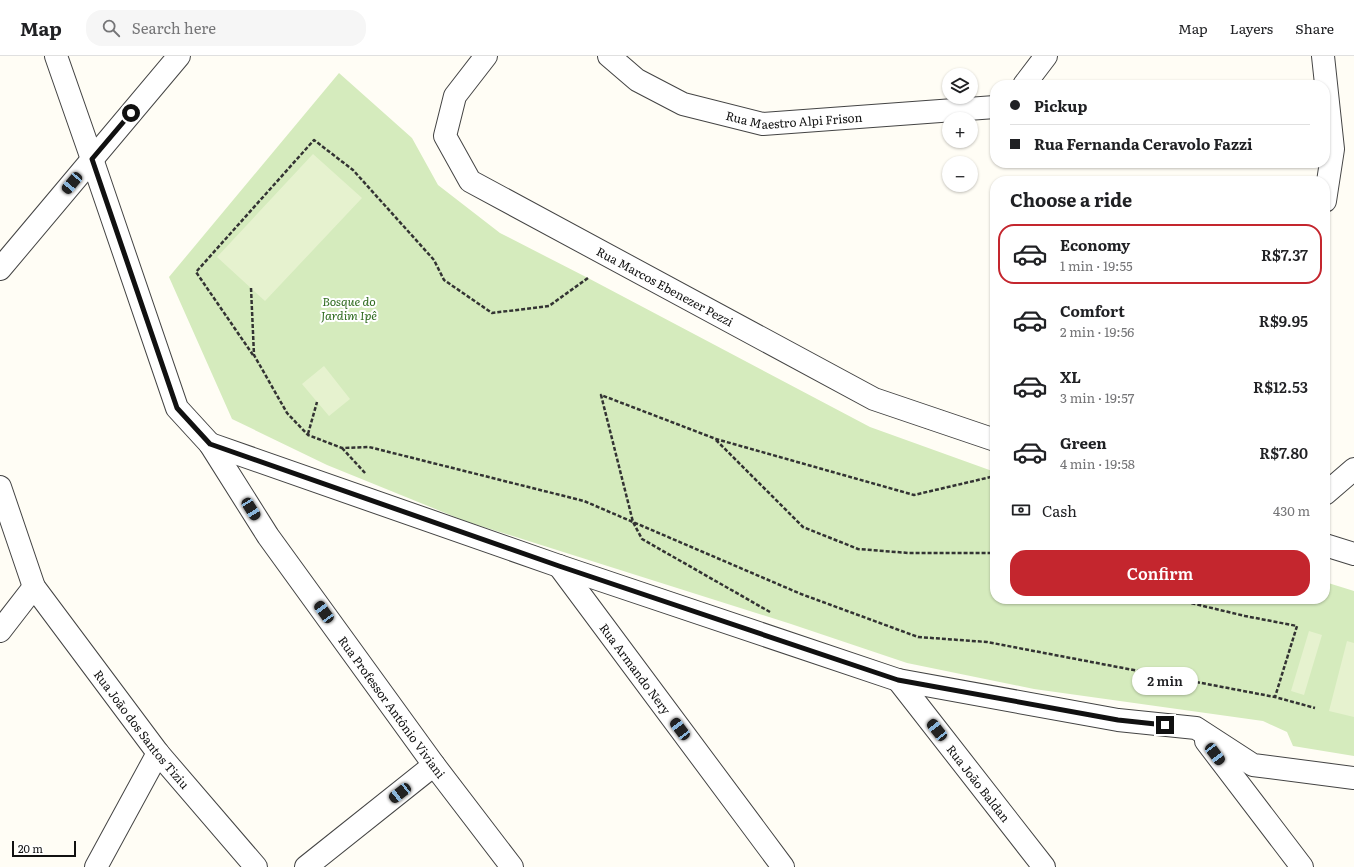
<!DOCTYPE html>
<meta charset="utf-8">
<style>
body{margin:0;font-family:Literata,serif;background:#f6f6f6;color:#202124;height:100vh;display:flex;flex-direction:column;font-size:15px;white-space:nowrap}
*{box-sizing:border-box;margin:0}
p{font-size:13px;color:#757577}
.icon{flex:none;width:22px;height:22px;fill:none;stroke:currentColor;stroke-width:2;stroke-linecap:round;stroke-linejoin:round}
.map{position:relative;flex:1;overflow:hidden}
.panel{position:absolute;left:990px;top:120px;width:340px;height:428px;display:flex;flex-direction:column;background:#fff;border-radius:16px;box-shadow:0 1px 3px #0004}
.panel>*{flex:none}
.guide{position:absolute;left:990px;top:24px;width:340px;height:88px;border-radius:16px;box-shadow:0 1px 3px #0004;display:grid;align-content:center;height:88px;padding:0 20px;background:#fff}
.controls{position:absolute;left:942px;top:12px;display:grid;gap:8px}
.controls a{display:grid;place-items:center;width:36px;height:36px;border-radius:50%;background:#fff;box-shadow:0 1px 3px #0004;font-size:20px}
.scale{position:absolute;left:12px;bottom:10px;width:64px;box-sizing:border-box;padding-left:4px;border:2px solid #111;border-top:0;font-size:11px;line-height:14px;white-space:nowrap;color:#111;-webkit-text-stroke:3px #fff;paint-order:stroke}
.end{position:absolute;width:18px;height:18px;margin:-9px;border:5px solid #111;background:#fff;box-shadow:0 0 0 2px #fff}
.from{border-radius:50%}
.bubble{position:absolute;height:28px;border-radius:14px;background:#fff;box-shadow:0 1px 3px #0004;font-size:13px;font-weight:600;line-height:28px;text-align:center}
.car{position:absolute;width:12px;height:24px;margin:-12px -6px;border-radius:5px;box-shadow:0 0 3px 1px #0007;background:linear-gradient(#222 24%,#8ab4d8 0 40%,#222 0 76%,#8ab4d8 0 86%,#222 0)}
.guide b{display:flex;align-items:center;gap:14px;height:38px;font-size:15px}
.guide b+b{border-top:1px solid #e0e0e0}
.guide i{width:10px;height:10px;background:#202124}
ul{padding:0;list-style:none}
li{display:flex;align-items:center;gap:12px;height:60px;margin:0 8px 6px;padding:0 12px;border:2px solid transparent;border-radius:16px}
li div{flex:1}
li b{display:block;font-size:15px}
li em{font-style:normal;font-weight:600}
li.active{border-color:#c4262e}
li>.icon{width:36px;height:36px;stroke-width:1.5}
h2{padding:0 20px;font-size:18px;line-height:48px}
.pay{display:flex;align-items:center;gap:10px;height:44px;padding:0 20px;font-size:15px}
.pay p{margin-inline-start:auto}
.button{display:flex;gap:8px;margin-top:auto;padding:8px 20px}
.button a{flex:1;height:46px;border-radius:16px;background:#c4262e;color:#fff;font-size:16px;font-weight:600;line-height:46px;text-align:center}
header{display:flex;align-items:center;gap:24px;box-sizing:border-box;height:56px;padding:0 20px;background:#fff;border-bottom:1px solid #e0e0e0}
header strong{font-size:19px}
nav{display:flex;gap:22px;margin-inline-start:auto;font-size:14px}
.search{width:280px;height:36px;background:#f6f6f6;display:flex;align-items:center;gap:10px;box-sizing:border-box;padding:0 14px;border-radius:16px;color:#757577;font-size:15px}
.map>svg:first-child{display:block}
</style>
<header>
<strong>Map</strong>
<div class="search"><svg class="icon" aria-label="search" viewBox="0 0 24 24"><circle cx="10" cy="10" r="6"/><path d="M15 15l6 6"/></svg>Search here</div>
<nav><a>Map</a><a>Layers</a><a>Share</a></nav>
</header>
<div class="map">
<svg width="1354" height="811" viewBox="0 0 1354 811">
<rect width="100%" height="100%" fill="#fffdf5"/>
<path fill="#d5ebbd" d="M339,17L412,82L438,129L500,177L588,222L870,371L995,416V543H1325V526L1354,535V700L1293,690L1287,676L1263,665L1034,633L907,607L791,568L465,465L327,409L232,363L169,221Z"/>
<path fill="#e6f2cf" d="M313,98L362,142L265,245L217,201Z
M324,310L350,343L329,360L302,328Z
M1309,575L1322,579L1304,639L1291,635Z
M1347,585L1354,587V661L1329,655Z"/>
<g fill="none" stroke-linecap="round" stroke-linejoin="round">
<g stroke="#444" stroke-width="24">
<g id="minor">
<path id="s1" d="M56,0L92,103L177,352L210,388L268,480L434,709L512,811"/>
<path id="s2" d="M486,0L455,40L445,80L470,125L874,343L995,384"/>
<path id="s3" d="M609,0L637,24L683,48L763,68L995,51"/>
<path d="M1323,0L1333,93L1325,145"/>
<path d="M1024,29L1046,0"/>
<path d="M0,213L179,0"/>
<path d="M210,388L559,510L898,624L1118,664L1196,672L1253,709L1354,722"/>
<path id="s4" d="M0,431L34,531L158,697L256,811"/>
<path d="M1325,438L1354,413"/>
<path d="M1325,489L1354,498"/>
<path id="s5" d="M559,510L783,811"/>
<path d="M0,575L34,531"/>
<path id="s6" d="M898,624L1044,811"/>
<path d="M1206,685L1302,811"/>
<path d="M96,811L158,697"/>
<path d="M306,811L434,709"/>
</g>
</g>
<path stroke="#333" stroke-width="2.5" stroke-dasharray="4 2" stroke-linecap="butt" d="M251,232L254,299L287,357L308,379L342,392L369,391L584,445L801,538L918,581L987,586L1275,641L1315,652
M253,299L196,216L314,84L353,114L434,204L444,224L492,257L549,250L588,222
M308,378L317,346
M716,384L803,471L858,493L909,497H995
M342,392L366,418
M1174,543L1245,560L1297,570L1275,641
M770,556L642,483L633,466L601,339L716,383L914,439L995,420"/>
<use href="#minor" stroke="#fff" stroke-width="22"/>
</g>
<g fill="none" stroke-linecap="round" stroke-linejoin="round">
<path stroke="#111" stroke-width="5" d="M131,57L92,103L177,352L210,388L559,510L898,624L1118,664L1165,669"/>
</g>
<g text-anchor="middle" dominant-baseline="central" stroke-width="4" stroke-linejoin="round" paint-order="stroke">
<g font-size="12" fill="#111" stroke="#fff">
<text stroke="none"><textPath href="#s3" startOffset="202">Rua Maestro Alpi Frison</textPath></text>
<text stroke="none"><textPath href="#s2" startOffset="365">Rua Marcos Ebenezer Pezzi</textPath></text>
<text stroke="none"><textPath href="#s5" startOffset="128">Rua Armando Nery</textPath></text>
<text stroke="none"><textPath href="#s1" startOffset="741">Rua Professor Antônio Viviani</textPath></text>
<text stroke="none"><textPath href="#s4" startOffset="284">Rua João dos Santos Tiziu</textPath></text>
<text stroke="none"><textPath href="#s6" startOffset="131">Rua João Baldan</textPath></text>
</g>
<g font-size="12" font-style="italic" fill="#2f6b1f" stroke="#fff">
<text x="349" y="245">Bosque do<tspan x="349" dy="14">Jardim Ipê</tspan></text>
</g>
</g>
</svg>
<div class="controls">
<a><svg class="icon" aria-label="layers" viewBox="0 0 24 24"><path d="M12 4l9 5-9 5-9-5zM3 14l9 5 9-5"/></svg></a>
<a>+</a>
<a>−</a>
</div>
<div class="scale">20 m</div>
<i class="end from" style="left:131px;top:57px"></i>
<i class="end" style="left:1165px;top:669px"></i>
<div class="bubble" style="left:1132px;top:611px;width:66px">2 min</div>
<i class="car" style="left:72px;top:127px;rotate:220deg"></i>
<i class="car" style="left:251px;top:453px;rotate:148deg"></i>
<i class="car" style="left:324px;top:556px;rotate:324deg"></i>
<i class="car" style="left:680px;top:673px;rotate:323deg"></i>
<i class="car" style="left:937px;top:674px;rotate:322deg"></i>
<i class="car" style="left:1215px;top:698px;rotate:143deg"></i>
<i class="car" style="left:400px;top:737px;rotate:232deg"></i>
<div class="guide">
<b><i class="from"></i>Pickup</b>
<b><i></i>Rua Fernanda Ceravolo Fazzi</b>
</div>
<section class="panel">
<h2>Choose a ride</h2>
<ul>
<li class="active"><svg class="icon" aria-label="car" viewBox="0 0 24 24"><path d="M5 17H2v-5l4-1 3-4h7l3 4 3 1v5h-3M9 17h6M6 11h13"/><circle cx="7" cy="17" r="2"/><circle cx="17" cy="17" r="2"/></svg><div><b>Economy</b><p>1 min · 19:55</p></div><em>R$7.37</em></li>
<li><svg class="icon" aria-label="car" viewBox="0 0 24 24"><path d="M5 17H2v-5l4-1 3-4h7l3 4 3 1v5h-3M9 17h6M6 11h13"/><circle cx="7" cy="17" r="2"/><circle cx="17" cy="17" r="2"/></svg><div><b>Comfort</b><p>2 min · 19:56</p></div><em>R$9.95</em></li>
<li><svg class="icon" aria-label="car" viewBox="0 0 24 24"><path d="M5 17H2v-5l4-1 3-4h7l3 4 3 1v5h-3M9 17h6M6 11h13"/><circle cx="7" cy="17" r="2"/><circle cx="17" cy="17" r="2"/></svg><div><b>XL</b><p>3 min · 19:57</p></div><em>R$12.53</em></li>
<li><svg class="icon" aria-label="car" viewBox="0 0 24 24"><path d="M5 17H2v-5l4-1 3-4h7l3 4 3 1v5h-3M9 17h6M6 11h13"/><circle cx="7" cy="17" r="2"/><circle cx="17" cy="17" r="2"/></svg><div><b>Green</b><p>4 min · 19:58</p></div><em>R$7.80</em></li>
</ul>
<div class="pay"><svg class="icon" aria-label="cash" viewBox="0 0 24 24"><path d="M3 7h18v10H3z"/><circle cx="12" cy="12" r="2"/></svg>Cash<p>430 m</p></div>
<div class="button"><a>Confirm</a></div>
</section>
</div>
